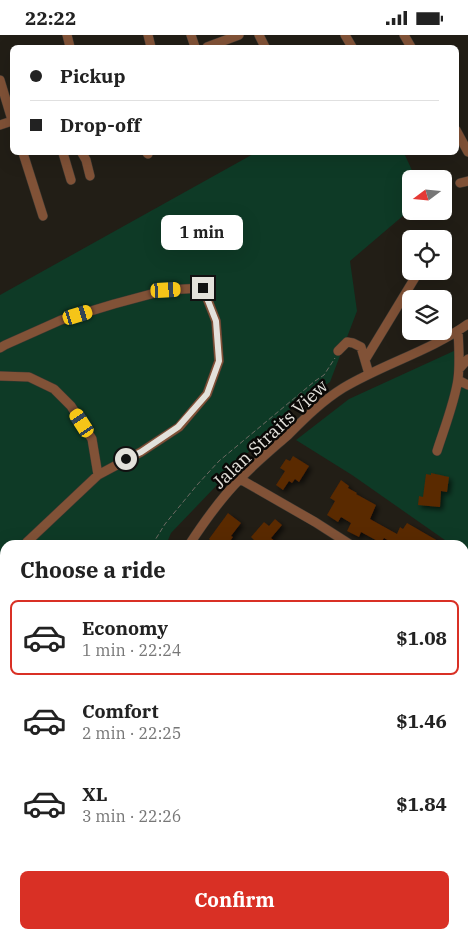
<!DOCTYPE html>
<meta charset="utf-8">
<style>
body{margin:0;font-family:"IBM Plex Serif",serif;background:#f2f2f2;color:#222;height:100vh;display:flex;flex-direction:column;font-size:19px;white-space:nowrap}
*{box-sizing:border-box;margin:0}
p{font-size:16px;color:#767676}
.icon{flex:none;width:28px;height:28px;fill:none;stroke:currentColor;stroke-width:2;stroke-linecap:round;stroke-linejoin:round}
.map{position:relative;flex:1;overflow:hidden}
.sheet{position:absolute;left:0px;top:505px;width:469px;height:399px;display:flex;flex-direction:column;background:#fff;border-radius:15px 15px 0 0;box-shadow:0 5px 20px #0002}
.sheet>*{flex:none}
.top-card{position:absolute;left:10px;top:10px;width:449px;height:110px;border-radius:8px;box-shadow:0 5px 20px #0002;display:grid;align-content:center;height:110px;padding:0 20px;background:#fff}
.needle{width:32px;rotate:254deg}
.fabs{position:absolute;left:402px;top:135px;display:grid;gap:10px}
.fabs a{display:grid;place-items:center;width:50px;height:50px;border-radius:8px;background:#fff;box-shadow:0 5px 20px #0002;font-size:25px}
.end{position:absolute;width:22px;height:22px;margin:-11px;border:6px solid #e3e1db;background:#111;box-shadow:0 0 0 2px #111}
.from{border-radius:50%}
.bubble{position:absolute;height:35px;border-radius:8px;background:#fff;box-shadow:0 5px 20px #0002;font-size:16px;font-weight:700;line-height:35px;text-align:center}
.car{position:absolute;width:15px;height:30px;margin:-15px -8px;border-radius:6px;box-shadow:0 0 4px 1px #0007;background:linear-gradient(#f5c518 24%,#345 0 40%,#f5c518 0 76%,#345 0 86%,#f5c518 0)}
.top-card b{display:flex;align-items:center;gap:18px;height:48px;font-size:19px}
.top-card b+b{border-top:1px solid #e0e0e0}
.top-card i{width:12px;height:12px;background:#222}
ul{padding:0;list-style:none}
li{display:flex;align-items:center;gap:15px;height:75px;margin:0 10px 8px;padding:0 10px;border:2px solid transparent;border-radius:8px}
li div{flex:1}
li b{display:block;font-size:19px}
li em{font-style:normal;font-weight:700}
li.selected{border-color:#d93025}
li>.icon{width:45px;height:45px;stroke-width:1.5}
h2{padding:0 20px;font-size:22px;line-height:60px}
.button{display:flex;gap:10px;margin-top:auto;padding:10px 20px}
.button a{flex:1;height:58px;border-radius:8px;background:#d93025;color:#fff;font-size:20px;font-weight:700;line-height:58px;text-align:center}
.status{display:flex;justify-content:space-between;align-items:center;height:35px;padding:0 25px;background:#fff;direction:ltr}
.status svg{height:14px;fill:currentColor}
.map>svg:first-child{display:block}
</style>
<div class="status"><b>22:22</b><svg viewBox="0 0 49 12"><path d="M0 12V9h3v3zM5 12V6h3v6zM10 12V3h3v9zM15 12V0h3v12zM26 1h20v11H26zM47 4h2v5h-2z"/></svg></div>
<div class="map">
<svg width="468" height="903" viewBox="0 0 468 903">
<defs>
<filter id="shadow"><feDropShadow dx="3" dy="3" stdDeviation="2.5" flood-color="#0009"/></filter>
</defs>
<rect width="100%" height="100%" fill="#221e16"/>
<path fill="#0e3a26" d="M255,118H404L416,144H411V174L350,226L357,276L330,347L287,377L171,498L166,510H5V758L0,763V260Z
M456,315L453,345L468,354V522L464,519V510H452L352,440L296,405L349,364Z"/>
<path fill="#5a2906" filter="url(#shadow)" d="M293,421L309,431L299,447L295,444L292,448L289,446L283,455L276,450L285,436L280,433L286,424L290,426Z
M431,438L449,442L447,457L441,456L440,472L418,470L419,461L423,462L426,439L431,440Z
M341,445L349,451L348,453L357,458L356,459L376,470L370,484L397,499L400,492L403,494L407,488L445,510H396L384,503L381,508L361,497L359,502L347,496L351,488L341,482L338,487L327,480L335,466L330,463Z
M228,478L241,488L231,501L233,502L227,510H214L209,506L210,505L209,504Z
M275,484L282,490L271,503L280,510H252L255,506L251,502L264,487L269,491Z"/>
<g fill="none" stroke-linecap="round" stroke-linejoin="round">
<g stroke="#3d3932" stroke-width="10">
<path id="minor" d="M67,0L70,12
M148,0L151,12
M191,0L195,12
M259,0L265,12
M345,0L352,12
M404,0L411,12
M207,12L239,0
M0,45L12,85
M0,90L12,86
M456,95L468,117
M23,118L43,181
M63,118L71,145
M82,118L86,125L90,141
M147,118L148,119
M460,148L468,146
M0,313L5,310L61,285L114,269L166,255L203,253L216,286L219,326L207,359L179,392L141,417L98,440L27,507L26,510
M338,316L347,307L353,308L361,312L369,339
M365,325L419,236
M459,334L468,324
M0,341L29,342L54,354L71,371L92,404L98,440
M458,345L468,350
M437,416C444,394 455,366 458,344C460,328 459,312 458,296
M240,444L315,487L351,510
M189,510C204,487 221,463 240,444C255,428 272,414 288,400C305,383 322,366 343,353C383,329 430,316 468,289
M0,556L5,547
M464,591L468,594
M464,741L468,744
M0,780L5,775
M98,899L101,903
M227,899L231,903
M19,903L23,899
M79,903L85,899"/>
</g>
<path stroke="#6d6a63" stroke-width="1" stroke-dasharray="5 2.5" stroke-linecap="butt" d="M152,510L165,489L197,450L219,426L315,346L324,340L335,323
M0,745L5,741"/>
<use href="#minor" stroke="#815237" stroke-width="9"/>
</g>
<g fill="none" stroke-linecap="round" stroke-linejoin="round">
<path stroke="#e3e1db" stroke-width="6" d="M126,424L141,417L178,392L207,359L219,326L216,286L203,253"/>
</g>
<g text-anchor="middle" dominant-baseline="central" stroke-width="5" stroke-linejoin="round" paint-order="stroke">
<g font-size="18" fill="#e3e1db" stroke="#0a0806">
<text transform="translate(270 399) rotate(-43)">Jalan Straits View</text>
</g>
</g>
</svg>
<div class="fabs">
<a><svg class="needle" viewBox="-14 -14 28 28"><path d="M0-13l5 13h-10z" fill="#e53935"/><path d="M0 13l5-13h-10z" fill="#767676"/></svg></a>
<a><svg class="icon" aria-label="locate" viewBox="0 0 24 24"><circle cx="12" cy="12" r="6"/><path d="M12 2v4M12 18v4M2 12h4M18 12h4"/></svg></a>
<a><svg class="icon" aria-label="layers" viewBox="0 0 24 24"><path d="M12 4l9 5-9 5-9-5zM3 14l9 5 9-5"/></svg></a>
</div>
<i class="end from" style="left:126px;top:424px"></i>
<i class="end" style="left:203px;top:253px"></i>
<div class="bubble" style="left:161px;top:180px;width:82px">1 min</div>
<i class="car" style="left:166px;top:255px;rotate:87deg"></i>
<i class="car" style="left:78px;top:280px;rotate:73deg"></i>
<i class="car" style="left:82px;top:388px;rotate:327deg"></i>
<div class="top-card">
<b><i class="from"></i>Pickup</b>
<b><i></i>Drop-off</b>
</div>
<section class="sheet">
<h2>Choose a ride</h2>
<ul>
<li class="selected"><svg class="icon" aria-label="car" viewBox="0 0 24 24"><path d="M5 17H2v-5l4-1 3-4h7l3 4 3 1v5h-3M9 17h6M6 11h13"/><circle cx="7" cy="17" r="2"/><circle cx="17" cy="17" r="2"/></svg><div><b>Economy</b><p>1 min · 22:24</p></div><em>$1.08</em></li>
<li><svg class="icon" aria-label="car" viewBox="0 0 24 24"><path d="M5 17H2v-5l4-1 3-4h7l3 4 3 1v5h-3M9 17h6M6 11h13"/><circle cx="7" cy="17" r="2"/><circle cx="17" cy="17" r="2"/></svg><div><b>Comfort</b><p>2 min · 22:25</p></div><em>$1.46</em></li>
<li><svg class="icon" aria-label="car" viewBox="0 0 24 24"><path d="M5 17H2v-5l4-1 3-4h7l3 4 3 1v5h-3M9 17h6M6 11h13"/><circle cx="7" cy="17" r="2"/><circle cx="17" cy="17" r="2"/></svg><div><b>XL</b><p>3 min · 22:26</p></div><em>$1.84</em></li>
</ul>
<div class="button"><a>Confirm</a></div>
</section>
</div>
